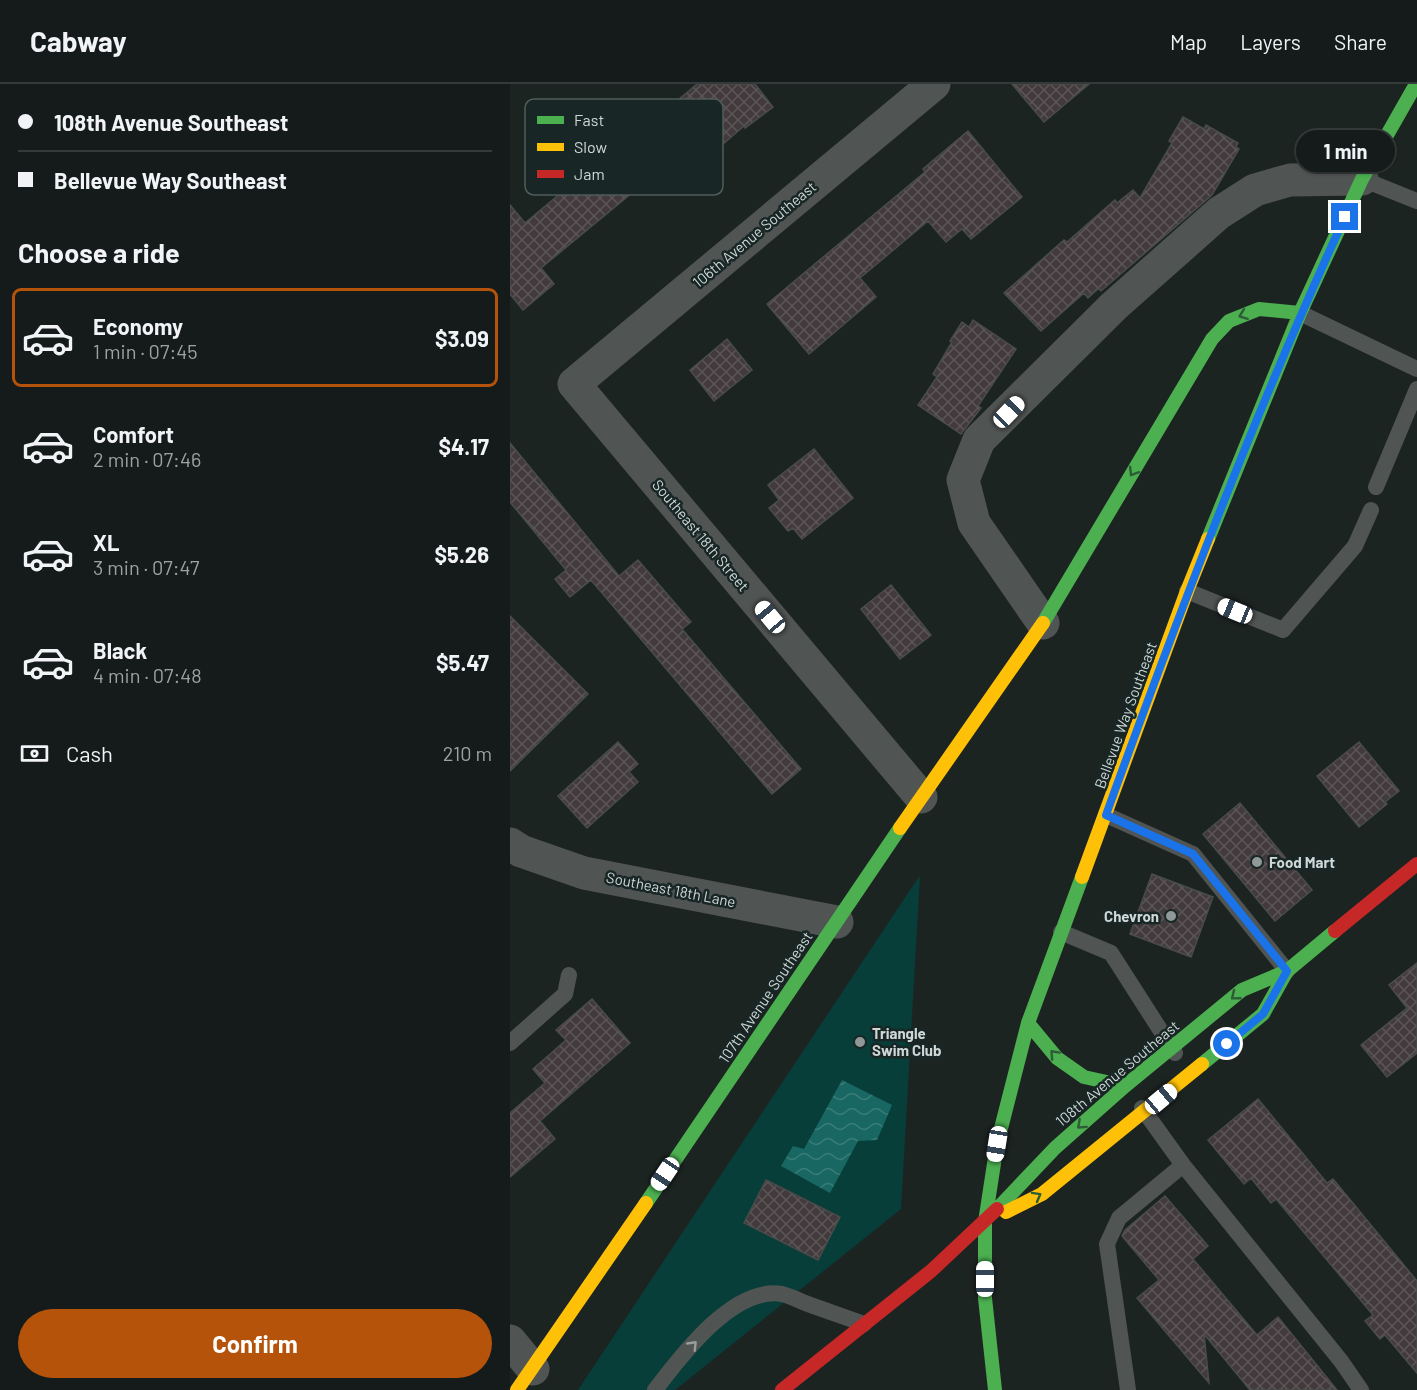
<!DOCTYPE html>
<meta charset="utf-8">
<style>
body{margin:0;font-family:Barlow,sans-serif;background:#222827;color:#f1f3f6;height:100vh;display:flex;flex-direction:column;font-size:22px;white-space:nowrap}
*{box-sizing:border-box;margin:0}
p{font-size:20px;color:#9da1a2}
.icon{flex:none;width:33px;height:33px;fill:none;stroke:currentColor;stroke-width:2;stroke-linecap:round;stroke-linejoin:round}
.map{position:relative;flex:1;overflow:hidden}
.sheet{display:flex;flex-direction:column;background:#151b1a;width:510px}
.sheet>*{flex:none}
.banner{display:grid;align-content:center;height:132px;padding:0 18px;background:#151b1a}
.end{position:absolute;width:27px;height:27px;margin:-14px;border:8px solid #1a73e8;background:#fff;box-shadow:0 0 0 3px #fff}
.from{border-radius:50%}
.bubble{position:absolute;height:42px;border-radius:21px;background:#151b1a;box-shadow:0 2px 4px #0004,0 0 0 2px #343939;font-size:20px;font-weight:700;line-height:42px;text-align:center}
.car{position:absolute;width:18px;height:36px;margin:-18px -9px;border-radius:8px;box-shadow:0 0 4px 2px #0007;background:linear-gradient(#fff 24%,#345 0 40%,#fff 0 76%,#345 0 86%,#fff 0)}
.banner b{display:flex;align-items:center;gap:21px;height:57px;font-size:22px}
.banner b+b{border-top:2px solid #343939}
.banner i{width:15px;height:15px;background:#f1f3f6}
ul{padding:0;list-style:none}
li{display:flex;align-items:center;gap:18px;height:99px;margin:0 12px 9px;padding:0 6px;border:3px solid transparent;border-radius:9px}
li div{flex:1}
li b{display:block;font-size:22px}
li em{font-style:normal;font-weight:700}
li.selected{border-color:#b45309}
li>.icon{width:54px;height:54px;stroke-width:1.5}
h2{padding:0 18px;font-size:27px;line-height:72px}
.pay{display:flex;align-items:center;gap:15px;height:66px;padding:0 18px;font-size:22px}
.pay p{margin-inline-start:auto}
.primary-button{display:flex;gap:12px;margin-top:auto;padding:12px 18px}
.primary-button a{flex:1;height:69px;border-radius:36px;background:#b45309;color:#fff;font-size:24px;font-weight:700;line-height:69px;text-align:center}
header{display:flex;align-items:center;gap:36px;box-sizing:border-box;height:84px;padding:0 30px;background:#151b1a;border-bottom:2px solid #343939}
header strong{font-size:28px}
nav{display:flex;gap:33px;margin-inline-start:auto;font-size:21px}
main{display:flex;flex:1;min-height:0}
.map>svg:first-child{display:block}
</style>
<header>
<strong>Cabway</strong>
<nav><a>Map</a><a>Layers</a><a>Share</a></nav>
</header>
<main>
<section class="sheet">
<div class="banner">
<b><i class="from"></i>108th Avenue Southeast</b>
<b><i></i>Bellevue Way Southeast</b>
</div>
<h2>Choose a ride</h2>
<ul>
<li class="selected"><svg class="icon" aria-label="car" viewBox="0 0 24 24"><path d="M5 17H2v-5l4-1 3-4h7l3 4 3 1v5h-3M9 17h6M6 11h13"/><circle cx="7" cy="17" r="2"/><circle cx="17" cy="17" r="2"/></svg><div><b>Economy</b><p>1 min · 07:45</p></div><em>$3.09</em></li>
<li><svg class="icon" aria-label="car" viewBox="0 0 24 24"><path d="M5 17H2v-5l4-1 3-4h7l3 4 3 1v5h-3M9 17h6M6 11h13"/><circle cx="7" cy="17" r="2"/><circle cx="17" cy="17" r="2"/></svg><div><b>Comfort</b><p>2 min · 07:46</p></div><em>$4.17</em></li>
<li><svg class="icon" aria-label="car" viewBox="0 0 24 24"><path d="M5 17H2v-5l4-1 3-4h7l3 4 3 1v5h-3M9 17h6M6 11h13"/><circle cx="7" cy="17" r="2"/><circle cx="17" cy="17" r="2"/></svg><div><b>XL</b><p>3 min · 07:47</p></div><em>$5.26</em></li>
<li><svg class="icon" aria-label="car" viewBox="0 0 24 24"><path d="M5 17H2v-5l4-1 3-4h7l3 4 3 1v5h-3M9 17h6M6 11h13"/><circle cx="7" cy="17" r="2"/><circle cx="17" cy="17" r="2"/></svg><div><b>Black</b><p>4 min · 07:48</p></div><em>$5.47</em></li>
</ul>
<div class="pay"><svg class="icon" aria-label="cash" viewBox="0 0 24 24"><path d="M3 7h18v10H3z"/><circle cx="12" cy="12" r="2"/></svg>Cash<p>210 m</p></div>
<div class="primary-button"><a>Confirm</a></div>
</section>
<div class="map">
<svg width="907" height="1306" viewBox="0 0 907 1306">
<defs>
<pattern id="water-waves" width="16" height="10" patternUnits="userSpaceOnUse" patternTransform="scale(1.5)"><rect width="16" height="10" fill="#186762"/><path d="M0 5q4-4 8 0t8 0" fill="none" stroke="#397c78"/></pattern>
<pattern id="building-cross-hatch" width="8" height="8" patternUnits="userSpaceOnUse" patternTransform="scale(1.5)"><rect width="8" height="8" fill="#423a3c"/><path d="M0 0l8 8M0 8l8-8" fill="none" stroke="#5c5657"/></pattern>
</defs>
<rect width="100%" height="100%" fill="#1c2422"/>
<path fill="#083e39" d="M410,791L391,1125L165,1306H68Z"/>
<path fill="url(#water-waves)" d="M332,996L382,1021L367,1056L348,1057L320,1109L271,1082L283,1062L294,1065Z"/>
<path fill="url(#building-cross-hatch)" stroke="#494c4b" stroke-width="1.5" d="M187,0H245L263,23L235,44L234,42L191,79L185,73L171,85L163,75L31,184L44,200L13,226L0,210V121L15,139L70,93L45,63L95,21L122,55Z
M502,0H579L534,38Z
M673,33L694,45L696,41L728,59L726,63L729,65L702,111L591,207L589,204L578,214L574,209L531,247L494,209L554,156L557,158L605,116L607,119L623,106L630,114L662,59L659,57Z
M458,47L512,113L461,155L452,145L436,158L418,137L350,194L366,213L299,270L257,220L415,88L413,85Z
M463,236L506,265L468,322L471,324L451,350L408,321L427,293L423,290L442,258L440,257L452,238L459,243Z
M217,255L242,286L204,317L180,286Z
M0,359L109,492L128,476L181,538L172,545L291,685L262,710L81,496L60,513L45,495L56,486L0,418Z
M304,365L343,414L292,455L283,444L278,447L259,424L269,416L258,401Z
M381,501L421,551L390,575L351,525Z
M0,532L78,610L0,687Z
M108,658L128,680L119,688L128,698L77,744L48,712Z
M849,658L889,707L875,718L877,720L849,743L807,692Z
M730,719L802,806L765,837L693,750Z
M642,790L703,813L681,873L620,850Z
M907,879V969L877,993L851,961L897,924L879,901Z
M82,915L120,959L30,1037L45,1055L0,1093V1029L35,999L23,985L56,956L46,946Z
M748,1015L817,1099L823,1095L907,1197V1289L875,1251L870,1255L855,1237L863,1231L766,1115L761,1119L741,1094L734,1100L698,1056Z
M256,1096L330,1133L308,1176L234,1139Z
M655,1112L698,1162L683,1175L747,1251L768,1233L827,1306H740L694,1250L699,1299L627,1214L649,1196L612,1152L615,1146Z"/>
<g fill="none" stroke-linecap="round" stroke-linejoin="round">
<path stroke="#505453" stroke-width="16" d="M852,95L907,117
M790,229L907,285
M866,403L907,305
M677,507L773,546L845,462L861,426
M596,731L683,770L777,887
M551,848L601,869L665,969
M0,959L55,910L59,891
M632,1024L673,1081L831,1277L851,1306
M145,1306C171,1272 223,1202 272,1210C280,1212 290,1217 298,1220C317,1227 335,1233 354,1240
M618,1306L597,1160L609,1134L673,1081"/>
<path stroke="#505453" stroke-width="33" d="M533,539L464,439L453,396L469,356L604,222L709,129L745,106L780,96L852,95
M411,713L64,300L424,0
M0,760L11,767L74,789L327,838
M0,1257L23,1285"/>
<path stroke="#4caf50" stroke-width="14" d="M698,455L790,229L852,95L906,0
M533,539L702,255L719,237L749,225L790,229
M518,939L547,974L574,993L615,1002
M692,980L753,930L777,887
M136,1119L390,744
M487,1125L545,1064L615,1002L732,906L777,887L825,847
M485,1306L475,1214V1138L487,1060L518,939L572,793"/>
<path stroke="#ffc107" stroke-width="14" d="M390,744L533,539
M572,793L677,507L698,455
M496,1128L532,1110L692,980
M7,1306L136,1119"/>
<path stroke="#c62828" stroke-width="14" d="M825,847L907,780
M272,1306L421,1187L487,1125"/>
</g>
<defs><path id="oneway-chevron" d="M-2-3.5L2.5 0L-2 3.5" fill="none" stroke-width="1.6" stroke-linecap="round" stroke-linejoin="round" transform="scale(1.5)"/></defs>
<g stroke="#2d5d36">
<use href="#oneway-chevron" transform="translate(733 231) rotate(159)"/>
<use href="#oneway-chevron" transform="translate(623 388) rotate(121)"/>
<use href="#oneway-chevron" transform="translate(725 912) rotate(141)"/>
<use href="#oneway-chevron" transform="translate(544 970) rotate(-133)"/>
<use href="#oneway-chevron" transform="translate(571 1041) rotate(138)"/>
<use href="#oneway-chevron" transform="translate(527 1112) rotate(-29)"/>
</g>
<use stroke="#969d9c" href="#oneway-chevron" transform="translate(183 1261) rotate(-46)"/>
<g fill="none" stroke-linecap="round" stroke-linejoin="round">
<path stroke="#1a73e8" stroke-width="8" d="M717,960L753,930L777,887L683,770L596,731C669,529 745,328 835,133"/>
</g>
<g fill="#909998" stroke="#182725" stroke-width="2">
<circle cx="747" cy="778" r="6"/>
<circle cx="661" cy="832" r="6"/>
<circle cx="350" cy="958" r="6"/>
</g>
<g text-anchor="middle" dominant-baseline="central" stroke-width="5" stroke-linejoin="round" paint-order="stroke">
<g font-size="15" fill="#cfd8d7" stroke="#182725">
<text transform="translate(244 150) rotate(-40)">106th Avenue Southeast</text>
<text transform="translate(191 451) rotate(50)">Southeast 18th Street</text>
<text transform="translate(615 631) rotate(-70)">Bellevue Way Southeast</text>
<text transform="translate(161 805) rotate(11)">Southeast 18th Lane</text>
<text transform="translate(255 913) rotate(-56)">107th Avenue Southeast</text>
<text transform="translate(607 989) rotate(-40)">108th Avenue Southeast</text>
</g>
<g font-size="15" font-weight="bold" fill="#cfd8d7" stroke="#182725" text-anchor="start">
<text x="759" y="778">Food Mart</text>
<text x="649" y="832" text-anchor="end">Chevron</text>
<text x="362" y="949">Triangle<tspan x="362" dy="17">Swim Club</tspan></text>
</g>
</g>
<rect x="15" y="15" width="198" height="96" rx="9" fill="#182725" stroke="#4f5c5a" stroke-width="1.5"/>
<rect x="27" y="32" width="27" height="8" fill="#4caf50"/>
<rect x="27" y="59" width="27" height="8" fill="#ffc107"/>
<rect x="27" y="86" width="27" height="8" fill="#c62828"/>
<g font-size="16" fill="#cfd8d7">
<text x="64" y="42">Fast</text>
<text x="64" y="69">Slow</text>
<text x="64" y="96">Jam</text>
</g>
</svg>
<i class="end from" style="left:717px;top:960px"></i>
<i class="end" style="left:835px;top:133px"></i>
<div class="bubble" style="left:786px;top:46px;width:99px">1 min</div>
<i class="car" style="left:499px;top:328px;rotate:44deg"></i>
<i class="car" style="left:725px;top:527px;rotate:292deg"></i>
<i class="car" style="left:260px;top:533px;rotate:320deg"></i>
<i class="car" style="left:651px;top:1015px;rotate:50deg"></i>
<i class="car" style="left:487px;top:1060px;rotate:189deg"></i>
<i class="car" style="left:155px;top:1090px;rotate:214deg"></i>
<i class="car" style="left:475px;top:1195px;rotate:0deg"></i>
</div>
</main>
